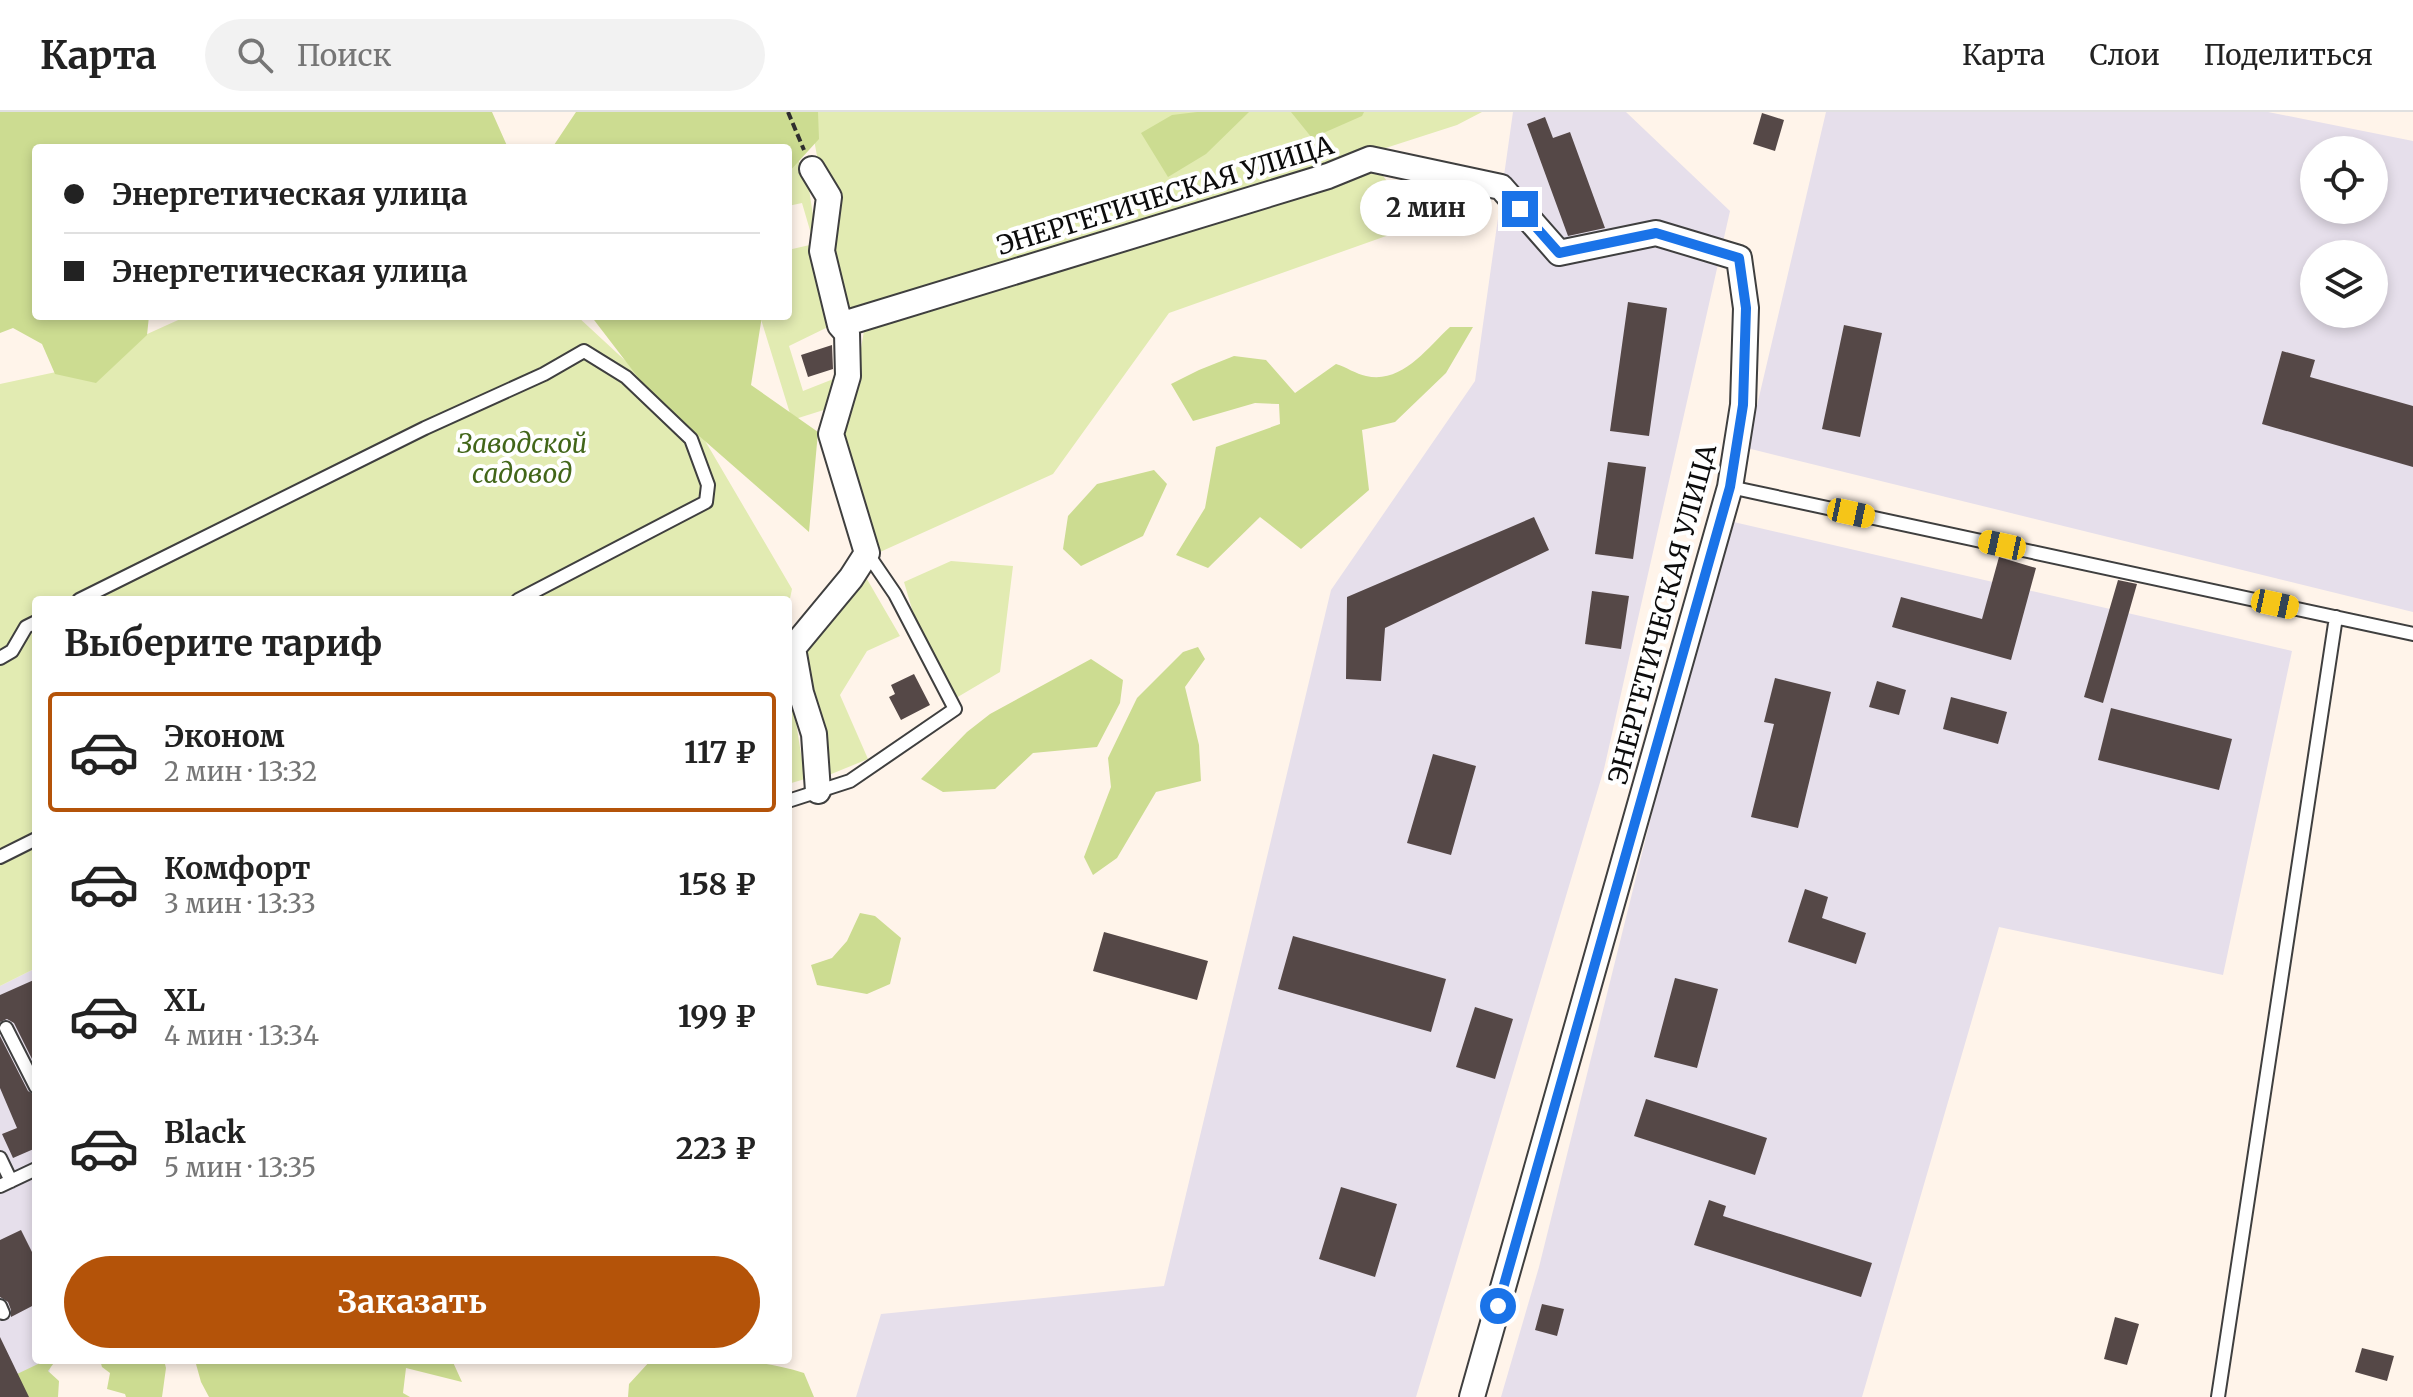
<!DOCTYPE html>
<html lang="ru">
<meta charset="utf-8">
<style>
body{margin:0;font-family:Merriweather,serif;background:#f2f2f2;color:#222;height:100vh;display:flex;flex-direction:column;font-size:30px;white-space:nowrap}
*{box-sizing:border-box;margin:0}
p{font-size:26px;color:#767676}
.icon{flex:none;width:44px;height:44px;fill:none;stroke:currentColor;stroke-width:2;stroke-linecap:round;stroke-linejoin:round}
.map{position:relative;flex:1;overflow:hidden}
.details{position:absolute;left:32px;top:484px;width:760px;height:768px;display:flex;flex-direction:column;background:#fff;border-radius:8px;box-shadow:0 4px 12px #0003}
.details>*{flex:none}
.top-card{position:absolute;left:32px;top:32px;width:760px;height:176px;border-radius:8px;box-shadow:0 4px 12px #0003;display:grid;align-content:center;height:176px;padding:0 32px;background:#fff}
.controls{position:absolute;left:2300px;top:24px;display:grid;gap:16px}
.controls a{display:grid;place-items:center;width:88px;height:88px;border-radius:50%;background:#fff;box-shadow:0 4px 12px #0003;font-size:40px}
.end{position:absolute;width:36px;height:36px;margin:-18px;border:10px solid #1a73e8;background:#fff;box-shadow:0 0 0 4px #fff}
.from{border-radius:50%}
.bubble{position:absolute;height:56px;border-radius:28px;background:#fff;box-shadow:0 4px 12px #0003;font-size:26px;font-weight:700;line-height:56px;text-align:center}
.car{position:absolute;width:24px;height:48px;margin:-24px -12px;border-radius:10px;box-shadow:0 0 6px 2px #0007;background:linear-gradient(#f5c518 24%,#345 0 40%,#f5c518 0 76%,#345 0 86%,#f5c518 0)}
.top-card b{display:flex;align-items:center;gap:28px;height:76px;font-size:30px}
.top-card b+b{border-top:2px solid #e0e0e0}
.top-card i{width:20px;height:20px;background:#222}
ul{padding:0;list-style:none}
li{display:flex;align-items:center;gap:24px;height:120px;margin:0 16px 12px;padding:0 16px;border:4px solid transparent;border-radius:8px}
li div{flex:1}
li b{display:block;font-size:30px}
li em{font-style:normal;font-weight:700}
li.current{border-color:#b45309}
li>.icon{width:72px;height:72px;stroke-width:1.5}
h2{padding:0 32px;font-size:36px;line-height:96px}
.cta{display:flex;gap:16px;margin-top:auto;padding:16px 32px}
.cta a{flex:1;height:92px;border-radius:48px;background:#b45309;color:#fff;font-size:32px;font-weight:700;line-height:92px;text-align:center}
header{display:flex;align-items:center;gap:48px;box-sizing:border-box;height:112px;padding:0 40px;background:#fff;border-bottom:2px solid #e0e0e0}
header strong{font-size:38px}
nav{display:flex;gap:44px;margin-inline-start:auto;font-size:28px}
.search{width:560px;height:72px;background:#f2f2f2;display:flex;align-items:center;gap:20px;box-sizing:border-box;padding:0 28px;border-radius:44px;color:#767676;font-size:30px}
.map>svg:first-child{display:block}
</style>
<header>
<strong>Карта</strong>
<div class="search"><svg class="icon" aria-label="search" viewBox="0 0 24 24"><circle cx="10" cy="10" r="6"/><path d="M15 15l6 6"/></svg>Поиск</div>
<nav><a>Карта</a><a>Слои</a><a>Поделиться</a></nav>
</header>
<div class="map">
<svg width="2413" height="1285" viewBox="0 0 2413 1285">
<rect width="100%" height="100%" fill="#fff4ea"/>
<path fill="#e6dfeb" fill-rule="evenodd" d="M1513,0H1626L1730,99L1604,657L1416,1285H856L881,1202L1164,1174L1331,478L1475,269Z
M1826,0H2268L2413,29V500L1747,336ZM2314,38H2374V98H2314ZM2314,142H2374V202H2314Z
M1725,408L2292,539L2223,863L1999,815L1862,1285H1501L1539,1155Z
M36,856V1248H52L44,1285H0V874Z"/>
<path fill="#e2ebb2" d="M809,0H1482L1457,13L1367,42L845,202L827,119L838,85L817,44Z
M791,35L807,64L830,214L789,234L803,279L841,264L830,296L792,308L760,204H788V138L814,132L802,91L788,94V40Z
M1373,51L1420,112L1169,201L1053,362L880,440L857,401L838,333L853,283L865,213Z
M187,204H577L697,315L792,477L788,496V488H36V856L0,874V272L70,257Z
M951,449L1013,454L1000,560L956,586L917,514L904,470Z
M864,462L900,524L867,539L840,583L868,647L824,665L802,540Z
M788,560L805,667L788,672Z"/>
<path fill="#ccdc91" d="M0,0H492L508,36H36V204H149L147,223L96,271L55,262L42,232L13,216L0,221Z
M576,0H818L819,27L788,61V36H552Z
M1197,0H1249L1206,42L1168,65L1141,21L1172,3Z
M1291,0H1364L1362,4L1312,26Z
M591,204H762L751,273L818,320L809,420L650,281Z
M1450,215H1473L1446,261L1395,310L1362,318L1369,378L1301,437L1260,405L1208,456L1176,443L1205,396L1216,335L1280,312L1279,292L1255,291L1193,309L1171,272L1199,258L1234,244L1266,248L1295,281L1336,252C1346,255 1356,262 1366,264C1402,272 1426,237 1450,215Z
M1154,358L1167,372L1143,424L1081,454L1063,437L1068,404L1097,372Z
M1198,535L1205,547L1185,575L1199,633L1201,669L1156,680L1117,746L1093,763L1084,745L1111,675L1108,646L1137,586L1183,540Z
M1091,547L1123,568L1120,591L1097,635L1033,641L995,677L943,680L921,667L967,620L990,602Z
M860,801L875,804L901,826L890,872L867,882L817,873L811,853L832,846L847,829Z
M38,1248H56L48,1259L59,1269L58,1285H12L15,1263L38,1252Z
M100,1248H164L166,1256L162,1285H126L125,1282L107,1277L110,1261L102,1255Z
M185,1248H452L462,1270L406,1256L403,1281L410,1285H209L201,1270L196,1252H183Z
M651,1248C705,1248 751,1244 804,1261L814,1285H628L629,1272Z"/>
<path fill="#554847" d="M1762,1L1784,8L1775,39L1753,32Z
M1545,5L1553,26L1570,20L1605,116L1568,124L1527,12Z
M1628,190L1667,196L1649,324L1610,319Z
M1844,213L1882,221L1860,325L1822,317Z
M832,233L833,257L808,265L801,243Z
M2282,239L2315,248L2310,265L2413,294V355L2262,312Z
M1608,350L1646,355L1633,447L1595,442Z
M1534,405L1549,438L1385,516L1381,569L1346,567L1347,485Z
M1999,445L2036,456L2011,548L1892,515L1901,485L1982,507Z
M2118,468L2137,472L2103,591L2084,585Z
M1592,479L1629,484L1621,537L1585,532Z
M914,562L930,593L901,608L889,585L895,582L891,573Z
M1775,566L1831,580L1798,716L1751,705L1774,612L1764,610Z
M1877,569L1906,578L1899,603L1869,595Z
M1951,585L2007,600L1998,632L1943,617Z
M2111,596L2232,627L2219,678L2098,648Z
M1433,642L1476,654L1451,743L1407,731Z
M1805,777L1828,785L1822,806L1866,821L1856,852L1788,830Z
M1104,820L1208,849L1197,888L1093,859Z
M1293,824L1446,867L1431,920L1278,877Z
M1675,866L1718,877L1697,956L1654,945Z
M36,867V955L14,911L7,907L0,910V883Z
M1475,895L1513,907L1495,967L1456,955Z
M0,924L28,979L36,984V1036L13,1046L2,1022L17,1016L0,976Z
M1646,987L1767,1026L1755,1063L1634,1024Z
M1341,1075L1397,1092L1375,1165L1319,1147Z
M1709,1088L1726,1094L1723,1104L1872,1151L1861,1185L1694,1133Z
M21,1118L36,1148V1192L11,1205V1198L8,1190L0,1185V1128Z
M1542,1192L1564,1197L1557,1224L1535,1218Z
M2115,1205L2139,1212L2127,1253L2104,1247Z
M0,1225L29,1285H0Z
M2362,1236L2394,1244L2387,1269L2355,1260Z"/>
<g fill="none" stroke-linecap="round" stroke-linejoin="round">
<g stroke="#3f3f3f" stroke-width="16">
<path id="lane" d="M1730,375L2413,522
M79,488L425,316L544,262L584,239L626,265L691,327L708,373L706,390L518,488
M0,546L12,539L26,515L36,510
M788,689L850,669L955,597L895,482L867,441
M0,745L36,727
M6,916L36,975
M0,1046L11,1069
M0,1074L36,1057
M0,1194L3,1201
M2218,1285L2336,505"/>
</g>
<g stroke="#3f3f3f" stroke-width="28">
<path id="street" d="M812,57L829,85L822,139L840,213L847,221L848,264L831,322L867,441L851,466L793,536L801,581L814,622L818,679
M840,213L1328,64L1370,47L1501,75L1559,141L1656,121L1739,146L1746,196L1743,293L1730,375L1472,1285"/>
</g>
<path stroke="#2e2e2e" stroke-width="4" stroke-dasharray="8 4" stroke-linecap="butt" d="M788,0L804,38"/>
<use href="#lane" stroke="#fff" stroke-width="12"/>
<use href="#street" stroke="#fff" stroke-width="24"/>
</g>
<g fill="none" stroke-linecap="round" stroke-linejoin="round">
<path stroke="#1a73e8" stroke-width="10" d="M1498,1194L1730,375L1743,293L1746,196L1739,146L1656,121L1559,141L1520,97"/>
</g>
<g text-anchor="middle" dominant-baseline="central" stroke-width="8" stroke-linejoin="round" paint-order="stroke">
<g font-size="26" fill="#0c0c0c" stroke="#fff">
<text transform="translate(1165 83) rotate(-17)">ЭНЕРГЕТИЧЕСКАЯ УЛИЦА</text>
<text transform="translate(1662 502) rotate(-75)">ЭНЕРГЕТИЧЕСКАЯ УЛИЦА</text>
</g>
<g font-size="26" font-style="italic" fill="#426619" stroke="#fff">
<text x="522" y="331">Заводской<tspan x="522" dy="30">садовод</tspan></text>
</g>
</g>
</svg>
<div class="controls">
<a><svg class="icon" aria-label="locate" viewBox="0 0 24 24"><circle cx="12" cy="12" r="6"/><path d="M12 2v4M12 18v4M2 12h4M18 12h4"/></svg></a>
<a><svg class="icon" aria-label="layers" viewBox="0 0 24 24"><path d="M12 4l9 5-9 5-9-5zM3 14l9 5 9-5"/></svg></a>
</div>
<i class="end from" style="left:1498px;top:1194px"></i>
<i class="end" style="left:1520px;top:97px"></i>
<div class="bubble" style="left:1360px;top:68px;width:132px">2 мин</div>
<i class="car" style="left:1851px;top:401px;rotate:102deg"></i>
<i class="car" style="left:2002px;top:433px;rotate:282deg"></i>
<i class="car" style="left:2275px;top:492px;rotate:102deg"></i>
<div class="top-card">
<b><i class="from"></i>Энергетическая улица</b>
<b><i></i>Энергетическая улица</b>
</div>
<section class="details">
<h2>Выберите тариф</h2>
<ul>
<li class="current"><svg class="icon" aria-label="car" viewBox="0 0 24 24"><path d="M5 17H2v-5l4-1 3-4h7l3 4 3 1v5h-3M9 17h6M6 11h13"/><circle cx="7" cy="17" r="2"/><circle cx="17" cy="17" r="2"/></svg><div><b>Эконом</b><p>2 мин · 13:32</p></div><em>117 ₽</em></li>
<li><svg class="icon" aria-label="car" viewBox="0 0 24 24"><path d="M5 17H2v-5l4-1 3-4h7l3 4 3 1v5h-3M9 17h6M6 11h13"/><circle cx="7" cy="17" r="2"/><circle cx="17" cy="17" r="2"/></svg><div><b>Комфорт</b><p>3 мин · 13:33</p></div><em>158 ₽</em></li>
<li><svg class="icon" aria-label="car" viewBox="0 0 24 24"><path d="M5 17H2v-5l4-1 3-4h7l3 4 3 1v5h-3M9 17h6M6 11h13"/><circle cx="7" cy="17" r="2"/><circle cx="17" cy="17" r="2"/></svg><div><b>XL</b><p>4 мин · 13:34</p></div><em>199 ₽</em></li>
<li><svg class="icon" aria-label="car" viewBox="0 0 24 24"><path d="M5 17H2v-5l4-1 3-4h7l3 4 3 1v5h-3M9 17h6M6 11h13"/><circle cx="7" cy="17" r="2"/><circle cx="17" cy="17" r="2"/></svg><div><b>Black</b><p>5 мин · 13:35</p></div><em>223 ₽</em></li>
</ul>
<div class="cta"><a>Заказать</a></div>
</section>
</div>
